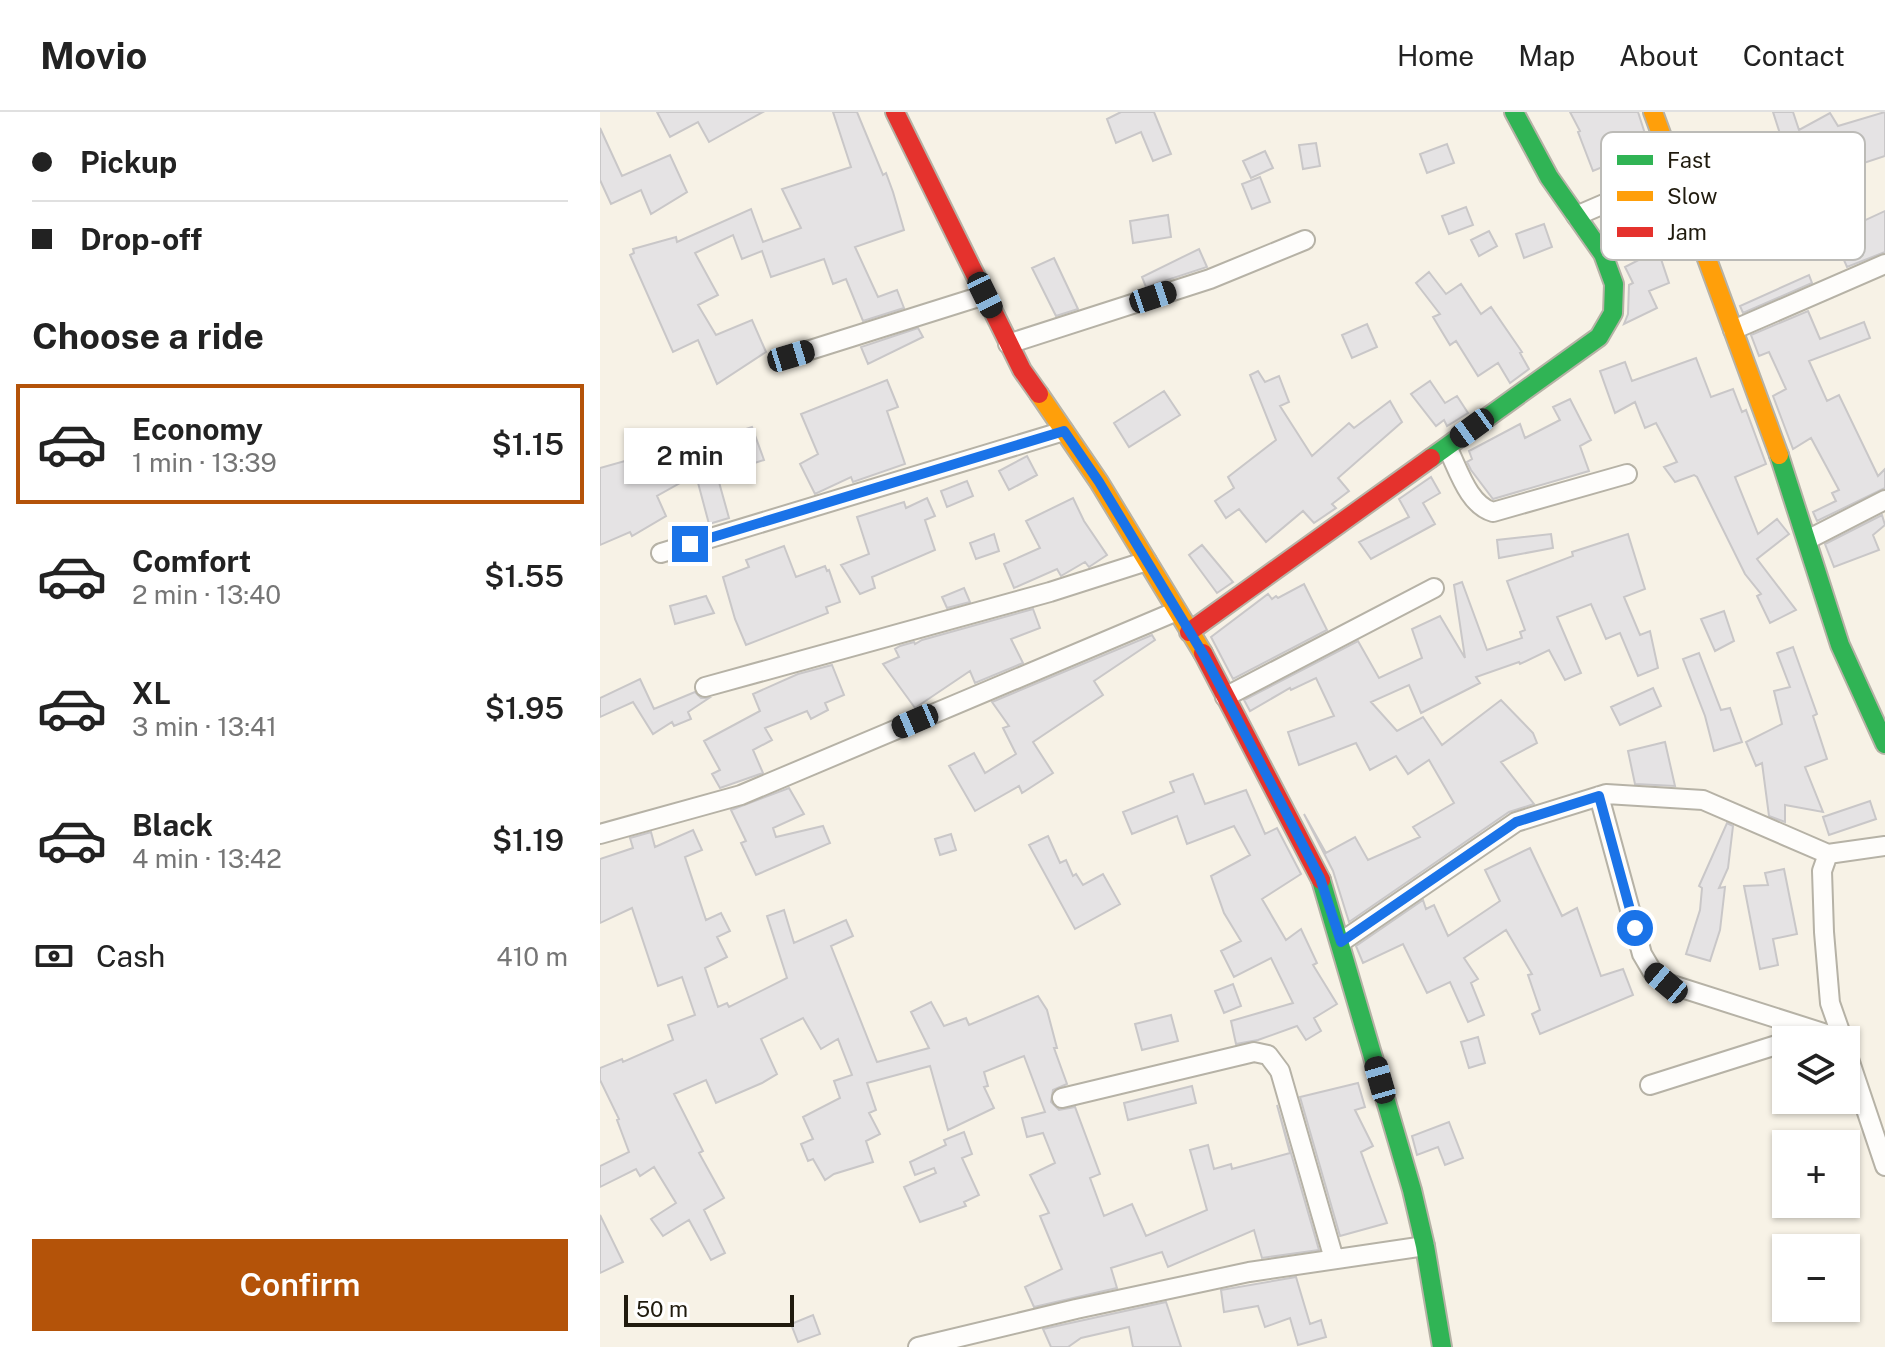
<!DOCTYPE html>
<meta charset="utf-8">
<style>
body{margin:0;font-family:"Public Sans",sans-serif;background:#f6f6f6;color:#222;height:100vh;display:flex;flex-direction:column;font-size:30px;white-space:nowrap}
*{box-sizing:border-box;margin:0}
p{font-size:26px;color:#767676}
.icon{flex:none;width:44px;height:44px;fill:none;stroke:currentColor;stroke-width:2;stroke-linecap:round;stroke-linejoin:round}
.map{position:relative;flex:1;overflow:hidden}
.sheet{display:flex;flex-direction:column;background:#fff;width:600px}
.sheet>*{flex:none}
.guide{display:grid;align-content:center;height:176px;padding:0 32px;background:#fff}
.buttons{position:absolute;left:1172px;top:914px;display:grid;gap:16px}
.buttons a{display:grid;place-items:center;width:88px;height:88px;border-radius:0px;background:#fff;box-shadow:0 2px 6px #0004;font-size:40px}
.scale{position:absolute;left:24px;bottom:20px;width:170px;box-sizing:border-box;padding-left:8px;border:4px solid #201b0e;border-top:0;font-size:22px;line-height:28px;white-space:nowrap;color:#201b0e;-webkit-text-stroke:6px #fff;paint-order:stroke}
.end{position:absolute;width:36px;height:36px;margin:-18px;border:10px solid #1a73e8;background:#fff;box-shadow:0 0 0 4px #fff}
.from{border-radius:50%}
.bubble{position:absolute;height:56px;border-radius:0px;background:#fff;box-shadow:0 2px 6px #0004;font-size:26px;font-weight:600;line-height:56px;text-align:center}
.car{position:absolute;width:24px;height:48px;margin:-24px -12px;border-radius:10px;box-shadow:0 0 6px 2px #0007;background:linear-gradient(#222 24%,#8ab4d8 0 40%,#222 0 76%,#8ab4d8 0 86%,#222 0)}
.guide b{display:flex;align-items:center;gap:28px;height:76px;font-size:30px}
.guide b+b{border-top:2px solid #e0e0e0}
.guide i{width:20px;height:20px;background:#222}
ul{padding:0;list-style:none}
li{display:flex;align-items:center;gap:24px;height:120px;margin:0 16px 12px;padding:0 16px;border:4px solid transparent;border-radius:0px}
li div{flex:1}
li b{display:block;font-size:30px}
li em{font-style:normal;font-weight:600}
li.current{border-color:#b45309}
li>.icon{width:72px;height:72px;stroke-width:1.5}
h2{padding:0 32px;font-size:36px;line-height:96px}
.pay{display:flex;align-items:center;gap:20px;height:88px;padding:0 32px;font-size:30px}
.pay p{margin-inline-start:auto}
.primary-button{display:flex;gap:16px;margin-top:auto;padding:16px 32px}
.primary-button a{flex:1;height:92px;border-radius:0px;background:#b45309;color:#fff;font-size:32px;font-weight:600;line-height:92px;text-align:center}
header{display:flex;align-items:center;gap:48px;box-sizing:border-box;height:112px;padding:0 40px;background:#fff;border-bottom:2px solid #e0e0e0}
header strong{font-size:38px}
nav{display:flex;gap:44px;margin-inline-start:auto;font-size:28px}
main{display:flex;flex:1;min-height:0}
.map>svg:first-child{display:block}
</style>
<header>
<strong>Movio</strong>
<nav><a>Home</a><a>Map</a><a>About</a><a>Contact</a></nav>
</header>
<main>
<section class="sheet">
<div class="guide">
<b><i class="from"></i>Pickup</b>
<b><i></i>Drop-off</b>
</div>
<h2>Choose a ride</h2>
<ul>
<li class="current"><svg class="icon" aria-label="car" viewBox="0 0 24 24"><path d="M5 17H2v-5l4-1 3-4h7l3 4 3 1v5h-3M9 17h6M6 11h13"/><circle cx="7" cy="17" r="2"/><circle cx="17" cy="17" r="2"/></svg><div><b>Economy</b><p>1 min · 13:39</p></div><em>$1.15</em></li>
<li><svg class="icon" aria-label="car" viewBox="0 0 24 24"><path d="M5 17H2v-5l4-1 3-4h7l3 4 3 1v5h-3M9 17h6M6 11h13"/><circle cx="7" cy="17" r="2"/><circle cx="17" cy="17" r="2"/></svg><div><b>Comfort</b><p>2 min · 13:40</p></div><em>$1.55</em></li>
<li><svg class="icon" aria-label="car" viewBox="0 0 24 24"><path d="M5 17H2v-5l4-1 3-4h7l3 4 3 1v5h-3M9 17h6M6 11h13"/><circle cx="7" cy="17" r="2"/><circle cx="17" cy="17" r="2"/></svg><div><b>XL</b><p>3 min · 13:41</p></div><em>$1.95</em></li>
<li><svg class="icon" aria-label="car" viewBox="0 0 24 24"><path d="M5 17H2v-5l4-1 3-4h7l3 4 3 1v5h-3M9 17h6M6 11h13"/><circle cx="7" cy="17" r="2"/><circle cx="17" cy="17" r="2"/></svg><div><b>Black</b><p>4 min · 13:42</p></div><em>$1.19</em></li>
</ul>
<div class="pay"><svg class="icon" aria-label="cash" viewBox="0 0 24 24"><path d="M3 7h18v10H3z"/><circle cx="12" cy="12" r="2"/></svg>Cash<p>410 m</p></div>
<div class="primary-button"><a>Confirm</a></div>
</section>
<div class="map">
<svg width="1285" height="1235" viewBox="0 0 1285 1235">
<rect width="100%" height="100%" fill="#f7f2e6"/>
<path fill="#e5e3e4" stroke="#c9c7c8" stroke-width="2" d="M57,0H163L109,30L98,10L70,25Z
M233,0H257L283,63L286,61L293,80L304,118L255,135L278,185L297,178L304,196L263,209L246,167L233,172L224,147L171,165L162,139L142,147L133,123L95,141L118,183L98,193L116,223L152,208L166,240L117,272L98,228L73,240L30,143L34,141L33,137L76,125L77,130L151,97L163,130L201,116L182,77L251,55Z
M521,0H554L571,42L553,49L541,20L516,31L507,7Z
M970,0H1038L1047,28L1021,39L1024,46L993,59L978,20L980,19Z
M1173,0H1193L1199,18L1230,1L1238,14L1285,0V44L1191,75L1197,89L1148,112L1140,94L1192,59Z
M0,16L22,64L70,43L87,80L51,102L41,78L11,92L0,68Z
M716,31L720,54L703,57L699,33Z
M847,32L854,51L827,61L820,42Z
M665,39L673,56L651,66L643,49Z
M660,65L670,90L652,97L642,72Z
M866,95L873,113L849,122L842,104Z
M1285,99V140L1247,155L1233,123Z
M568,103L571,125L533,131L530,109Z
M944,112L952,135L924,146L916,122Z
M889,119L897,134L879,144L871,128Z
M599,137L607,155L546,175L542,165Z
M1058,138L1069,171L1049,179L1057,196L1024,212L1028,202L1029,173L1033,171L1025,155Z
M454,146L478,197L456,204L432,156Z
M829,160L846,182L861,172L881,202L891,195L922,240L920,241L929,257L910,271L898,251L878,264L856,229L850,233L833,205L840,202L816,171Z
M1209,163L1212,171L1143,201L1140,194Z
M1208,199L1220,227L1264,210L1270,226L1209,249L1227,289L1239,283L1278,364L1285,357V376L1217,409L1213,400L1236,389L1232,381L1239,378L1211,326L1193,337L1173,284L1186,277L1169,240L1159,244L1151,223Z
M767,212L777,235L752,246L742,223Z
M318,216L323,225L268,252L261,235Z
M1096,246L1111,285L1133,277L1142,300L1146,298L1166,352L1135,365L1158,422L1177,407L1189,422L1157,447L1196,498L1170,511L1157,484L1161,482L1145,462L1097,365L1094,363L1075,370L1064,355L1077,350L1056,311L1045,316L1035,290L1015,301L1000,259L1025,250L1032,269Z
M658,259L665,270L679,264L689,290L680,294L712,344L749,311L754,316L790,289L802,310L738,366L749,379L732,392L736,396L714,411L703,399L666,430L639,397L626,406L615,389L634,376L628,365L676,328L650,263Z
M287,268L298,295L287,299L305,352L253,370L251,365L215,382L200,352L218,342L201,302Z
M830,269L845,291L857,284L868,301L847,314L844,308L836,314L811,282Z
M564,279L580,303L529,335L514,311Z
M970,287L991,328L980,334L989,359L893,387L871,358L867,350L872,347L869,339L920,312L925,326L960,308L953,295Z
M152,315L164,348L117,363L129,406L109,412L93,352L135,324L134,321Z
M71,336L80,371L57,384L66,404L32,424L30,420L0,433V356Z
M427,344L437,363L409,378L399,359Z
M831,365L840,381L823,391L835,412L771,447L759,430L809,405L799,387Z
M367,369L373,384L347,395L341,379Z
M327,386L335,404L325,408L335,438L272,465L275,476L260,482L241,453L269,442L257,405L304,390L306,396Z
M473,386L484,409L507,443L489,455L485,450L461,464L457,457L414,476L404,452L440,436L426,409Z
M1282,403L1285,413L1273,423L1279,438L1234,455L1225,432Z
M394,422L399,439L376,447L370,431Z
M951,422L953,436L899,446L897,428Z
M1028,422L1045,477L1024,485L1040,523L1050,519L1058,556L1038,564L1020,521L1006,527L991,492L957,505L981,561L965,568L949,538L920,552L919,550L876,565L880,571L821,601L809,573L771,590L797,619L823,605L842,633L901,588L933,621L937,631L901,650L934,692L909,700L749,810L733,759L704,702L726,741L755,725L768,748L820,725L813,715L854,691L829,648L808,662L796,644L770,658L756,631L699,653L688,620L734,604L716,566L691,578L690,576L650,599L644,588L758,529L779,566L822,546L812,517L840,504L865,546L854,473L862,470L887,538L922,526L920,520L925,518L907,469L973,444L972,440Z
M602,433L633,470L617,481L589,443Z
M184,434L196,465L225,454L227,459L229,458L240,490L226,495L228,501L146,533L135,507L123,465L149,455L146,448Z
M704,472L727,518L633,567L611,525L668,482L672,487L676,484L678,486Z
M364,476L370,490L347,496L342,485Z
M106,484L114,501L75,512L70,494Z
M433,497L440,516L411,527L423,551L375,571L370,559L315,596L283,552L299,545L295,537L300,534L314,530L315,532L322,528Z
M1124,499L1134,529L1115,539L1101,507Z
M552,523L555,528L494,569L503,583L433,630L453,661L422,681L419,674L375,699L349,654L374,641L385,661L416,642L403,616L409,614L392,590Z
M1193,535L1217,602L1213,604L1227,647L1205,655L1223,700L1185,693V710L1169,704L1162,651L1156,654L1146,630L1182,612L1174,579L1190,575L1177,541Z
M1099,541L1121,598L1130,596L1142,630L1114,639L1105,604L1083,547Z
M232,553L244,583L225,591L228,598L211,607L207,599L165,616L172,628L153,638L163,661L120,676L112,662L120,658L104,629L160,599L153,582L198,562Z
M40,567L54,597L95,580L101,586H109L88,600L91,607L74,614L72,610L53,622L33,590L0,605V586Z
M1053,576L1061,594L1020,613L1011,595Z
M1065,630L1075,674L1035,672L1028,639Z
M593,662L605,692L646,678L665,722L677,716L701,762L662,787L686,828L701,817L717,851L713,853L737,892L714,906L721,919L706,928L697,914L658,928L636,932L631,909L693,891L671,846L634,865L621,839L641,829L624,801L611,764L650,743L634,714L587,732L577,704L532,722L523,700L574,680L570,670Z
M189,676L204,702L173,716L176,725L223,714L230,731L156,763L141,731L146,729L131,698Z
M1270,689L1276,707L1229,723L1223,705Z
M1127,711L1133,714L1128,756L1119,776L1125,775L1120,818L1110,849L1086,842L1100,798L1102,776L1099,774Z
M93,718L102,738L85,745L106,808L121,801L130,819L117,825L127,845L105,856L118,895L127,891L129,895L187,866L167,804L184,798L194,831L246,808L253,824L231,834L277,950L329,936L311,900L331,890L344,914L366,906L369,913L438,884L447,898L457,936H454L467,972L453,978L451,990L459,998L475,995L500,1062L490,1066L504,1104L532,1092L546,1124L607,1098L590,1038L608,1033L614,1057L631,1052L632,1057L690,1041L677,993L719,1138L662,1146L654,1118L568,1155L562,1140L511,1156L517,1176L434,1195L425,1175L462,1157L440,1104L449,1101L430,1063L455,1051L443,1021L427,1025L422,1006L445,1000L424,944L384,960L388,974L384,975L394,996L348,1018L330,954L267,971L276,998L269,1001L280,1022L266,1029L273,1050L234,1062L225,1068L213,1047L208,1049L201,1032L213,1027L203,1005L240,986L234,969L252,963L238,927L221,937L203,906L161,927L177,962L162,971L116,991L106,968L74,982L103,1039L99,1041L124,1086L104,1098L125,1141L111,1148L89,1108L63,1124L51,1107L76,1091L54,1055L40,1064L36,1057L0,1075V1054L29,1040L17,1008L19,1007L0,968V956L22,947L23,950L73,928L68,913L95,903L82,865L58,874L32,796L0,811V747L33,736L30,726L51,720L55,735Z
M351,722L356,738L340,743L335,727Z
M448,724L460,751L466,748L473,764L476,762L483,773L503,762L520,792L475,817L429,733Z
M930,736L962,804L977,796L1001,864L1023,857L1033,883L940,922L932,902L940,898L928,863L932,862L906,818L864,846L878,867L871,871L884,903L868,910L850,870L827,881L803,832L763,851L756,834L823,788L826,797L834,793L848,824L900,789L885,758Z
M1184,757L1197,822L1173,827L1178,853L1160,857L1144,774L1168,773L1165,761Z
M633,872L641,894L624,901L615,879Z
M571,903L578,929L542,938L535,912Z
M878,925L885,951L869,956L861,930Z
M758,971L765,995L755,998L773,1034L761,1040L787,1111L740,1124L700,985Z
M592,974L596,991L528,1008L524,991Z
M849,1010L863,1046L845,1053L838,1035L817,1043L812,1024Z
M364,1020L372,1042L362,1046L379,1083L364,1090L366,1094L320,1110L304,1075L336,1061L334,1056L315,1063L310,1050L346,1033L344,1028Z
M0,1103L23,1150L0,1161Z
M696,1165L710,1212L721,1208L726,1225L698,1233L690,1206L665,1215L658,1194L624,1200L621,1178Z
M566,1190L581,1235H533L529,1215L481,1226L468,1235H451L443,1217Z
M213,1203L220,1222L198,1230L191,1212Z"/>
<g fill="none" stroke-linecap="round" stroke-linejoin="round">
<g stroke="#b6b2a6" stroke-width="22">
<path id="street" d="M976,104L1076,61
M1133,218L1285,152
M408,232L610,167L705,128
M191,244L385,183
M847,335C858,356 868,393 893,400L1027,362
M1207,428L1285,388
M61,441L464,319
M105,575L450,480L547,449
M625,585L834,476
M999,684L1042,842L1052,859L1066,871L1242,927
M0,722L141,683L577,499
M1228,742L1222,759L1224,820L1230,891L1243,928
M741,830L916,710L1006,682L1103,688L1228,742L1285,734
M1246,938L1285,1054
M1050,973L1186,930
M462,986L654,940L668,943L680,959L734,1147
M318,1235L476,1197L649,1160L825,1134"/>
</g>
<g stroke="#b6b2a6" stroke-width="22">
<path id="fast" d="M1179,343L1240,533L1285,632
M831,346L999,225L1013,201L1014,172L1003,142L949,65L914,0
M721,768L812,1078L825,1134L842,1235"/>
</g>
<g stroke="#b6b2a6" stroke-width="22">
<path id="slow" d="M1053,0L1179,343
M439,282L499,370L603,541"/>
</g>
<g stroke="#b6b2a6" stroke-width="22">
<path id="jam" d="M295,0L422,258L439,282
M589,520L831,346
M603,541L721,768"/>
</g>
<use href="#street" stroke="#fefdfb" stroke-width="18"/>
<use href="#fast" stroke="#30b455" stroke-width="18"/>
<use href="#slow" stroke="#ff9f0a" stroke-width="18"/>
<use href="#jam" stroke="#e5322d" stroke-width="18"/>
</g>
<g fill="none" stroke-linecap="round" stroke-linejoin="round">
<path stroke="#1a73e8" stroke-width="10" d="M90,432L464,319L499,370L605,545L720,766L741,830L916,710L999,684L1035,816"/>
</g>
<rect x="1001" y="20" width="264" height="128" rx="12" fill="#fff" stroke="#bcbbb7" stroke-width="2"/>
<rect x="1017" y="43" width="36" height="10" fill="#30b455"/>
<rect x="1017" y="79" width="36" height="10" fill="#ff9f0a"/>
<rect x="1017" y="115" width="36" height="10" fill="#e5322d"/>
<g font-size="22" fill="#201b0e">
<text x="1067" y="56">Fast</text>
<text x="1067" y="92">Slow</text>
<text x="1067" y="128">Jam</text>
</g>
</svg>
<div class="buttons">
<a><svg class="icon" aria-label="layers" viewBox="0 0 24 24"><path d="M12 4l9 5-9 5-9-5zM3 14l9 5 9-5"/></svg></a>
<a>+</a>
<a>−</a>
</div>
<div class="scale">50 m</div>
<i class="end from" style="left:1035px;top:816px"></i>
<i class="end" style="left:90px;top:432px"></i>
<div class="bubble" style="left:24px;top:316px;width:132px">2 min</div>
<i class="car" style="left:385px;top:183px;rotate:154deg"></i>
<i class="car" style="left:553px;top:185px;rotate:72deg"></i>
<i class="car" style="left:191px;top:244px;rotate:73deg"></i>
<i class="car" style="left:872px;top:316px;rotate:234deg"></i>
<i class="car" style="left:315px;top:609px;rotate:247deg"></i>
<i class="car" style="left:1066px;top:871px;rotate:310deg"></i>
<i class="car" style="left:780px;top:968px;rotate:344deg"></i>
</div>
</main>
